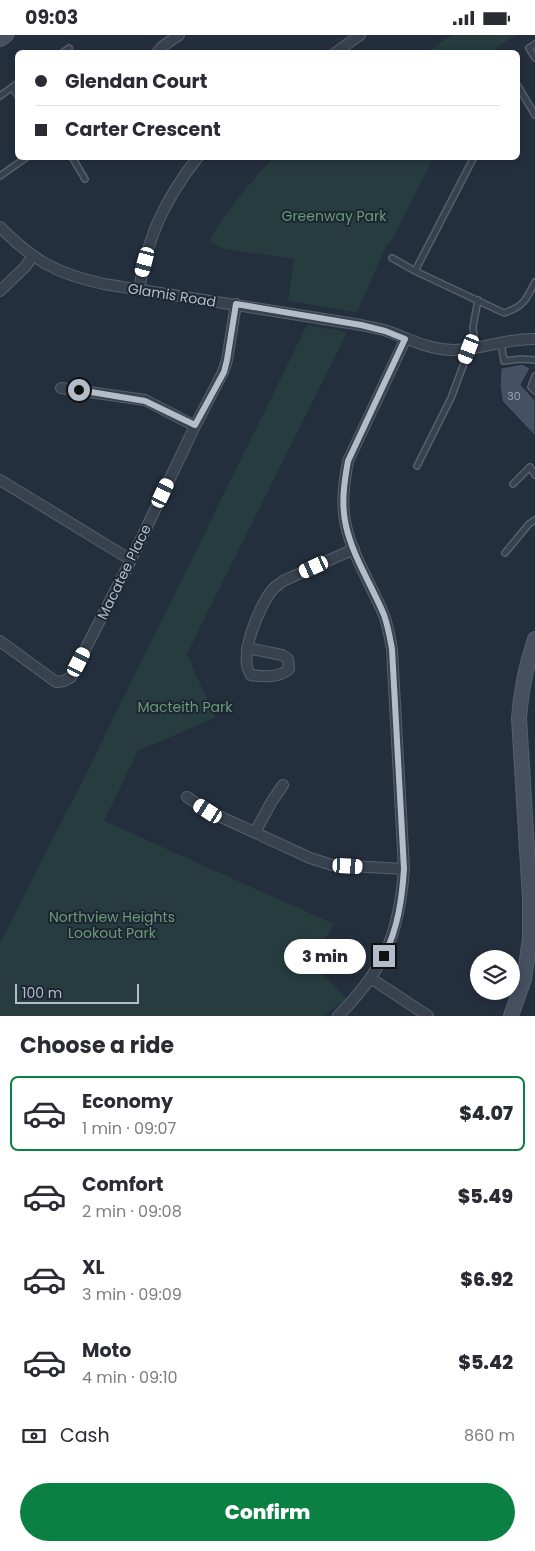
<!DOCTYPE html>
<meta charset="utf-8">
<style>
body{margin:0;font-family:Poppins,sans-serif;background:#f2f2f3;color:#2b2b33;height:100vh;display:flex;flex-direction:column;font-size:19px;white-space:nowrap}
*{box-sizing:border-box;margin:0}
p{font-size:16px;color:#7c7c81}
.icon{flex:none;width:28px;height:28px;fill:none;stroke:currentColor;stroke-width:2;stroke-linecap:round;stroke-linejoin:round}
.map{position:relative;height:981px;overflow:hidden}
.side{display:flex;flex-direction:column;background:#fff;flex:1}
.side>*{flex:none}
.hud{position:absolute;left:15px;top:15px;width:505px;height:110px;border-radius:8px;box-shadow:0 2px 8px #0003;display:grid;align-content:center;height:110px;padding:0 20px;background:#fff}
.fabs{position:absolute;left:470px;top:915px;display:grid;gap:10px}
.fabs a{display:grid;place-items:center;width:50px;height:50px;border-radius:50%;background:#fff;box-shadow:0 2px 8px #0003;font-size:25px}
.scale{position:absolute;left:15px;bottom:12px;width:124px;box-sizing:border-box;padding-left:5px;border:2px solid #b4bcc9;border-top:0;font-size:14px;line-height:18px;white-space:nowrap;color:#b4bcc9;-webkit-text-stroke:4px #1d2633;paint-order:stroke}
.end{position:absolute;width:22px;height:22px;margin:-11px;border:6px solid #b4bcc9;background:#111;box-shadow:0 0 0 2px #111}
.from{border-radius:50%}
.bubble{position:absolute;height:35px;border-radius:18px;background:#fff;box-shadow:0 2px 8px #0003;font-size:16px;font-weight:800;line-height:35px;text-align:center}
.car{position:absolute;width:15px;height:30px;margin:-15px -8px;border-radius:6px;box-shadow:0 0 4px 1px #0007;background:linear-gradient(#fff 24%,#345 0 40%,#fff 0 76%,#345 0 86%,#fff 0)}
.hud b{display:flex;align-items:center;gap:18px;height:48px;font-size:19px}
.hud b+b{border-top:1px solid #e1e1e2}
.hud i{width:12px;height:12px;background:#2b2b33}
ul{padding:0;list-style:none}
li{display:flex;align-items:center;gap:15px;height:75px;margin:0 10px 8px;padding:0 10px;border:2px solid transparent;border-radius:8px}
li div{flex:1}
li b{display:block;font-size:19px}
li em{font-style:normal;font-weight:800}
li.on{border-color:#0b8043}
li>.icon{width:45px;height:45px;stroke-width:1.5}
h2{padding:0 20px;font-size:22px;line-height:60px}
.pay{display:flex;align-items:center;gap:12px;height:55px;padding:0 20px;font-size:19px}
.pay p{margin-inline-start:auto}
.action{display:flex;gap:10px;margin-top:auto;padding:10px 20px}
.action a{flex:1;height:58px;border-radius:30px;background:#0b8043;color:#fff;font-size:20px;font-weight:800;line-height:58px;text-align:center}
.status{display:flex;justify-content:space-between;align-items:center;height:35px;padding:0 25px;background:#fff;direction:ltr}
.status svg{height:14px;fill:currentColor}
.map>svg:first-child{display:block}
</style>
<div class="status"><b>09:03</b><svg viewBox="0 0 49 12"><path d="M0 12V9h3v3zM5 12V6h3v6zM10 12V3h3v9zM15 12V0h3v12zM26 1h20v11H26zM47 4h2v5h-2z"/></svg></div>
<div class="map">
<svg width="535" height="981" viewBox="0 0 535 981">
<rect width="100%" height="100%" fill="#242f3e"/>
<path fill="#263c3f" d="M452,0H516L490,17H426Z
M274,123H433L390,209H387L357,277L288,266L294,224L224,214L209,206C227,175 249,148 274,123Z
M307,290L347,297L187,619L215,683L138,716L104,786L334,889L312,928L347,964L323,981H0V908L86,739Z"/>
<path fill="#455162" stroke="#1f2835" d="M522,329L530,333L521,350L535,365V401L502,366L500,351L501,333Z"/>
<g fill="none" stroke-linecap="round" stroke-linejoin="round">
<g stroke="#565f6c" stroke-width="8">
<path id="lane" d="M535,9L529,13L535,23
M62,18L69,13
M518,51L535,80
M12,52L18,61
M0,61L18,48
M72,122L85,144
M0,141L27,122
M392,223L415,236L504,278C523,272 527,264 535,247
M415,236L474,122
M501,308L504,326L521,324L535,325
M475,313L473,292L478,265
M535,341L531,352L535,356
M417,431L451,363L469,315
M513,449L530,432L535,440
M505,518L529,489L535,485"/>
</g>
<g stroke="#565f6c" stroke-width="12">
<path id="street" d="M157,18L163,11L179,0
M335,18L360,0
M0,192C34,226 57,239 104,249L361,290C369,292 377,293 384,295C409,303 427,315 454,315C482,315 507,303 535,304
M139,255C147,202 165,164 198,122
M0,256L25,232L32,222
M61,353L145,365L195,391
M0,445L131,525
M0,606L56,647L64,646L71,642L131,525L195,391L223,337L227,325L236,269
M247,613L282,620L288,624L289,634C280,643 264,642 251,640C237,622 260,569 273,554C276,551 280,549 283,546L354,514
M187,762L208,776L310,823L332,830L404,834
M255,797L272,766L283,750
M372,944L428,981
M338,981C385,934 399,899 404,834L392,614C390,603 388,591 384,580C372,551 353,522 346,491C341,469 344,448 348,426L405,305"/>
</g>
<g stroke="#565f6c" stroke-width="16">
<path id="secondary" d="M0,4L6,0
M511,981L524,944L530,904V863L519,683C521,655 526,631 535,604"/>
</g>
<use href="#lane" stroke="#38414e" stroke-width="5"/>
<use href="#street" stroke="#38414e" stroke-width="10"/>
<use href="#secondary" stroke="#465061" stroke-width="14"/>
</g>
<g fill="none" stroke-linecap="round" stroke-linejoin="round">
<path stroke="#b4bcc9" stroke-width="6" d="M79,355L145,366L195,390L224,337L227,325L236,269L361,290L385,296L405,304L348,426C344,448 341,469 346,491C353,522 372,551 384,580C388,591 390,603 392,614L404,834C402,864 398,893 384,921"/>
</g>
<g text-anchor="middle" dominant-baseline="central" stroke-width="4" stroke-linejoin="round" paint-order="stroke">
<g font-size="11" fill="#98a1af">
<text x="514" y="361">30</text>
</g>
<g font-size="14" fill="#6b9a76" stroke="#1d2633">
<text x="334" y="181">Greenway Park</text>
<text x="185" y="672">Macteith Park</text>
<text x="112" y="882">Northview Heights<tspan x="112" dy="16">Lookout Park</tspan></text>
</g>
<g font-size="14" fill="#b4bcc9" stroke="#1d2633">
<text transform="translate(172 260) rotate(9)">Glamis Road</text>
<text transform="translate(124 537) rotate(-64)">Macatee Place</text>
</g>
</g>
</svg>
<div class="fabs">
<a><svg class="icon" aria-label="layers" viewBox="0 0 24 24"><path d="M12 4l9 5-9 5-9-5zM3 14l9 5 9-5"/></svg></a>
</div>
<div class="scale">100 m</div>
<i class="end from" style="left:79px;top:355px"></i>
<i class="end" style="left:384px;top:921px"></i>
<div class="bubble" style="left:284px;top:904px;width:82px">3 min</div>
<i class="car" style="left:145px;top:227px;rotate:195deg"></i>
<i class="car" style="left:469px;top:314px;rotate:201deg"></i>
<i class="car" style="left:163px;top:458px;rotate:25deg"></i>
<i class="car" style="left:314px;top:532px;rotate:245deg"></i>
<i class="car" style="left:79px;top:627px;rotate:27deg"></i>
<i class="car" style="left:208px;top:776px;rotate:303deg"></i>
<i class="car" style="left:348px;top:831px;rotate:93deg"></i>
<div class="hud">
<b><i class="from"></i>Glendan Court</b>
<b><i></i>Carter Crescent</b>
</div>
</div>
<section class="side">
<h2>Choose a ride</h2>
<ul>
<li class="on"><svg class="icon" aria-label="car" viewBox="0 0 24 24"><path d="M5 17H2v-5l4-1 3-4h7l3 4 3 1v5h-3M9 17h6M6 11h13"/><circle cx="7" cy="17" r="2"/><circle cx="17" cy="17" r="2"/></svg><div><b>Economy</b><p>1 min · 09:07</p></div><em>$4.07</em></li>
<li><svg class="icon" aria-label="car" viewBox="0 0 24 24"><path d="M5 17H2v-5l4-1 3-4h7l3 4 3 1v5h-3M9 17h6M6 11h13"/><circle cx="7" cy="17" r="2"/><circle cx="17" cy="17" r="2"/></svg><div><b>Comfort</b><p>2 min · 09:08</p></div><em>$5.49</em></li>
<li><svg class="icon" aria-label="car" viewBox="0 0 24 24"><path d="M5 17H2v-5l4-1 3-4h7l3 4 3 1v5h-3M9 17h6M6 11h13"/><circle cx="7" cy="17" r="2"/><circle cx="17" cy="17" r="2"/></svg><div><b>XL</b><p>3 min · 09:09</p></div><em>$6.92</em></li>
<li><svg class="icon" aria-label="car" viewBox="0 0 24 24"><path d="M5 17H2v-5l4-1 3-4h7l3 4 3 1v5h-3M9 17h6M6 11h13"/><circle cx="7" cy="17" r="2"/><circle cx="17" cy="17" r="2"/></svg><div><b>Moto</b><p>4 min · 09:10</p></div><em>$5.42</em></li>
</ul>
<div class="pay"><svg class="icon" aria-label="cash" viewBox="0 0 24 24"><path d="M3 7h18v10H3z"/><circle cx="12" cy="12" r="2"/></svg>Cash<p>860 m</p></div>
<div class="action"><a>Confirm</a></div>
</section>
